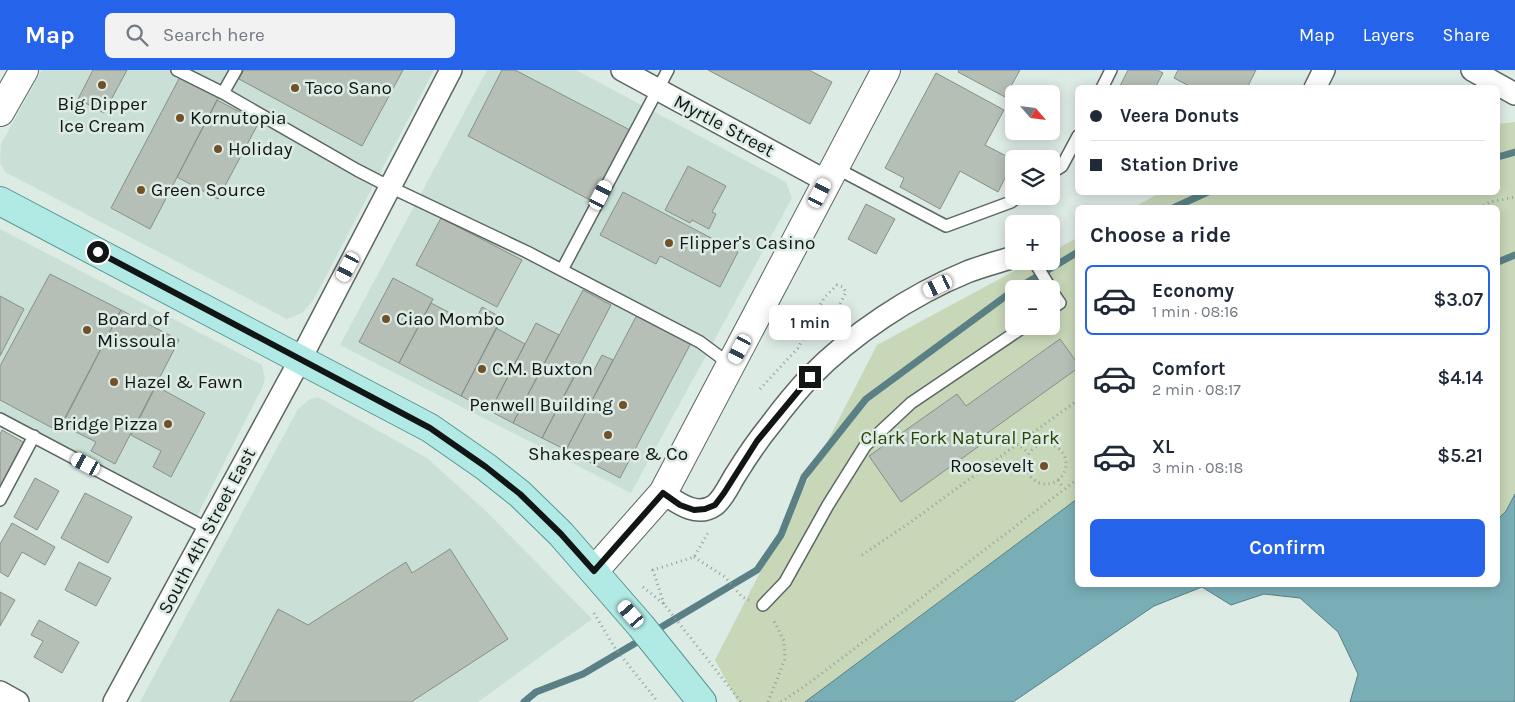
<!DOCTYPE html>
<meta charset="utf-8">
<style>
body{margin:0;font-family:Karla,sans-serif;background:#f2f2f3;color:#1f2937;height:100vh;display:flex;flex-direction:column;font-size:19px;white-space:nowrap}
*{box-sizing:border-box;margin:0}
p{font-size:16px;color:#747a83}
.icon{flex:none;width:28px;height:28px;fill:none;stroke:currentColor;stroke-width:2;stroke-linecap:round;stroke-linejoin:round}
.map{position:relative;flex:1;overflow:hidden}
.drawer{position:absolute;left:1075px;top:135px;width:425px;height:382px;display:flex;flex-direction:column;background:#fff;border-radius:8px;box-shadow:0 2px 12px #0003}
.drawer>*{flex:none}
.hud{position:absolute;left:1075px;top:15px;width:425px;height:110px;border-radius:8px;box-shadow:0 2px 12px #0003;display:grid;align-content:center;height:110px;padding:0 15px;background:#fff}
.needle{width:32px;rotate:118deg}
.tools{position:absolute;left:1005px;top:15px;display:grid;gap:10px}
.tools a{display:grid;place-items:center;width:55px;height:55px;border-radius:8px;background:#fff;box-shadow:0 2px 12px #0003;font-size:25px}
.end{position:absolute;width:22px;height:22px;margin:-11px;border:6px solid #111614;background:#fff;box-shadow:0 0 0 2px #fff}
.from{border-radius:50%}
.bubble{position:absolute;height:35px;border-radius:8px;background:#fff;box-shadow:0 2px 12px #0003;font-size:16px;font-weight:600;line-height:35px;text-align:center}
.car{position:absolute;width:15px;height:30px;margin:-15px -8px;border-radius:6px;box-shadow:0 0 4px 1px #0007;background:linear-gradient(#fff 24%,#345 0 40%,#fff 0 76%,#345 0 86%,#fff 0)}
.hud b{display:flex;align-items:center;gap:18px;height:48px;font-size:19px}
.hud b+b{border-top:1px solid #e0e1e3}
.hud i{width:12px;height:12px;background:#1f2937}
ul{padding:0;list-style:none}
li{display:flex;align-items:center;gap:15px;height:70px;margin:0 10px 8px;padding:0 5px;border:2px solid transparent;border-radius:8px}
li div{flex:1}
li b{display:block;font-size:19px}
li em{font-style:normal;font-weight:600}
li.current{border-color:#2563eb}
li>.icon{width:45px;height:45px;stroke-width:1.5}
h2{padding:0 15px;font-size:22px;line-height:60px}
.primary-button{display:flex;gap:10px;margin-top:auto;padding:10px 15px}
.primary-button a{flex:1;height:58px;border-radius:8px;background:#2563eb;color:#fff;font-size:20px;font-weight:600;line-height:58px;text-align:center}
header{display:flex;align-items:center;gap:30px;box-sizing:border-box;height:70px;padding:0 25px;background:#2563eb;color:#fff}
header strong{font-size:24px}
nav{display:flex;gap:28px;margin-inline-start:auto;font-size:18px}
.search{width:350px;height:45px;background:#f2f2f3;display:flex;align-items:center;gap:12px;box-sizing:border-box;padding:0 18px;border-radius:8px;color:#747a83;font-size:19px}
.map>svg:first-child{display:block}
</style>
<header>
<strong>Map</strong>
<div class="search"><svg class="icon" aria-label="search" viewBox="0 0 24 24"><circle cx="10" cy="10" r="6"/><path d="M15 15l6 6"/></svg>Search here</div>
<nav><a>Map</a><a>Layers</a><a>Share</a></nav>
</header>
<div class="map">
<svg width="1515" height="632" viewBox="0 0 1515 632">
<rect width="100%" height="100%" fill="#ddebe5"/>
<path fill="#cae0d7" d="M42,0H434L313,231L302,243L287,249L5,102L0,93L1,74Z
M487,0H576L786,112L792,128L631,423L340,275Z
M0,159L262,295L265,309L262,318L194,452L0,349Z
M318,327L427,388L487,442L592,549L478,632H140L298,339L310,329Z"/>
<path fill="#c8d7b8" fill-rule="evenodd" d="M1515,52V424L1506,441L1498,449V138H1133L1161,122H1498V54Z
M1077,168V429L805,632H738L715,590L877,275L1033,191H1051V182ZM1014,219H1051V256H1014Z"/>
<path fill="#79aeb6" stroke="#5a8085" d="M1515,424V632H1350L1358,604L1338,562L1300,528L1264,524L1231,535L1202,517L1154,536L1013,632H805L1077,429L1078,515H1498V449L1506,441Z"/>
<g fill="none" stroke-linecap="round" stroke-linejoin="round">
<path stroke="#5a8085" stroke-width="7" d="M1498,87L1515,82
M1173,138L1208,122
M1498,192L1515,185
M1016,219L1078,182
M653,562L757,500L781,465L804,407L866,329L1014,220
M524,632L536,622L583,604L644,568"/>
</g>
<path fill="#b5bfb6" stroke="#869088" d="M93,0H127L104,43L78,29Z
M244,0H403L362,76L239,9Z
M502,0H515L630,60L592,131L468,66Z
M708,0H809L832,12L810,54Z
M959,0H1020L1005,27L958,2Z
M1128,0H1157L1163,3L1155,18H1119Z
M1178,0H1256L1247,18H1193L1174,8Z
M936,3L1004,40L985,75L1014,90L998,122L960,101L940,139L900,117L904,108L885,98Z
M181,5L220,25L150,159L111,138Z
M217,30L259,52L218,129L177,107Z
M688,96L726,116L712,142L716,144L709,159L692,150L690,153L665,140Z
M623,122L738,182L720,217L660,186L656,194L600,165Z
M866,134L895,149L876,184L848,169Z
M441,148L522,190L497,237L416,195Z
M50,204L121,240L58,361L0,330V296Z
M393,208L433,229L399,293L359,272Z
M583,220L611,235L542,368L513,353Z
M0,226L24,239L0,286Z
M431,233L473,255L482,237L502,248L461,326L399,293Z
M121,240L179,270L115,394L91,381L96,372L62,355Z
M638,243L692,271L620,408L566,380Z
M536,253L559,265L513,353L490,341Z
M496,258L525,274L490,341L461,326Z
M1060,269L1078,294V298L986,364L989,369L901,432L869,386L957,324L966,336Z
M602,285L613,290L566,380L542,368L579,298L592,304Z
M156,316L205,343L171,407L153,397L161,381L131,365Z
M2,360L25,373L0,419V364Z
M35,408L59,421L37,460L14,447Z
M85,423L132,447L108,493L61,468Z
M12,453L55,477L45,495L22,482L8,507L0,502V474Z
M450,479L508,569L411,632H230L278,539L308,555L406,492L412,503Z
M79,492L111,508L96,536L65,520Z
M0,522L15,530L0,556Z
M39,550L79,572L62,603L34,587L43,571L31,565Z"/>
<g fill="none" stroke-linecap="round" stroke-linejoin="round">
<g stroke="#5b6862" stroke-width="14">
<path id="service" d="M177,0L223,23L357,100L390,117L527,182L700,272L731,295
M1102,18L1111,0
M223,23L236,0
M834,97L946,156L1011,132L1019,126
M1051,103L1062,96L1078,66
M1034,191L1051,219
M562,200L668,0
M1051,220L1060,233L1051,239
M0,349L208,459
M0,430L34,366
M763,535L785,512L828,435L865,376L911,333L1025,256"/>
</g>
<g stroke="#5b6862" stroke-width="24">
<path id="minor" d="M622,0L826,111
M1472,0L1515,24
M1315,18L1324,0
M663,423C678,433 697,448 715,435C724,428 730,413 736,404C747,386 758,370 771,354C783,338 796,322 810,307C852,264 911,225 967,202C982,196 998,192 1014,187
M0,622L18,632
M114,632L300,290L451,0"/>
</g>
<g stroke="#5b6862" stroke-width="30">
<path id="tertiary" d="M0,42L24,0
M594,501L663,423L886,0"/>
</g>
<g stroke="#579791" stroke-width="30">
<path id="primary" d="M0,131L430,358L486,397L520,424L561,464L641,556L702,632"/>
</g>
<path stroke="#949f9a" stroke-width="3" stroke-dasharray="1 4" stroke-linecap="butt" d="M1479,138L1490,132L1515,127
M760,319L798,278L824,228L837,215L843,217L846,222L830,253L829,260
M1026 394a20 20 0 1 1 40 0a20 20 0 1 1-40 0Z
M1017,374L1029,383
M1058,410L1063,418
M862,485L908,454L1078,330
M694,487L725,507L742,527L749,530
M643,517L664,534L741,632
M664,534L653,500L694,487L709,461
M594,543L615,578L658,632
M768,632L785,589L784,571L773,549
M781,632L809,613L1078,409"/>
<use href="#service" stroke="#fff" stroke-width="11"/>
<use href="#minor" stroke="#fff" stroke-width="21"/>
<use href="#tertiary" stroke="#fff" stroke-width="28"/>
<use href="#primary" stroke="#b1eae5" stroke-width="28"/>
</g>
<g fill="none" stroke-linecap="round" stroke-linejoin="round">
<path stroke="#111614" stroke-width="6" d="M98,182L430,358L486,397L520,424L561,464L594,501L663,423L680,435L694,440L705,439L715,435L724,423L757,371L810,307"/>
</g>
<g fill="#725028" stroke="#ddebe5" stroke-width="2">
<circle cx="102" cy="15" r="5"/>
<circle cx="295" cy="18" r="5"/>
<circle cx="180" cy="48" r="5"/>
<circle cx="218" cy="79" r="5"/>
<circle cx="141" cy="120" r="5"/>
<circle cx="669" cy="173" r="5"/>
<circle cx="386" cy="249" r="5"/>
<circle cx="87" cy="260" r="5"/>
<circle cx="482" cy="299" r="5"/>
<circle cx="114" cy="312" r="5"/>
<circle cx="623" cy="335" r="5"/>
<circle cx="168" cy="354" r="5"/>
<circle cx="608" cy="365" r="5"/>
<circle cx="1044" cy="396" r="5"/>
</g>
<g text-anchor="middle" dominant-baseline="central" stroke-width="5" stroke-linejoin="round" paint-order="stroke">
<g font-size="19" fill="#111614" stroke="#ddebe5" text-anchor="start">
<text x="305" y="18">Taco Sano</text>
<text x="102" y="34" text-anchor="middle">Big Dipper<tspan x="102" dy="22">Ice Cream</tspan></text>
<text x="190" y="48">Kornutopia</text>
<text x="228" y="79">Holiday</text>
<text x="151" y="120">Green Source</text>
<text x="679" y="173">Flipper's Casino</text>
<text x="97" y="249">Board of<tspan x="97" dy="22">Missoula</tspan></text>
<text x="396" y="249">Ciao Mombo</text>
<text x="492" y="299">C.M. Buxton</text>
<text x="124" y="312">Hazel &amp; Fawn</text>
<text x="613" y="335" text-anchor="end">Penwell Building</text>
<text x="158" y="354" text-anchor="end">Bridge Pizza</text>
<text x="608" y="384" text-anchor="middle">Shakespeare &amp; Co</text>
<text x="1034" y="396" text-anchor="end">Roosevelt</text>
</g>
<g font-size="19" fill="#111614" stroke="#ddebe5">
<text transform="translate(724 56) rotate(28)">Myrtle Street</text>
<text transform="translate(207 461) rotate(-62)">South 4th Street East</text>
</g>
<g font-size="19" fill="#2c4307" stroke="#ddebe5">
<text x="960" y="368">Clark Fork Natural Park</text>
</g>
</g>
</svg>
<div class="tools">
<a><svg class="needle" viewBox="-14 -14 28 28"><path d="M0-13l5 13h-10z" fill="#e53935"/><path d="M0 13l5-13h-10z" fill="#747a83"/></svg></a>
<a><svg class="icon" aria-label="layers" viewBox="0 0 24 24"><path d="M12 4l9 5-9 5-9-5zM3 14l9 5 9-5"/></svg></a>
<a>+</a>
<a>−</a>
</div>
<i class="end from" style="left:98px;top:182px"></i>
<i class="end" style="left:810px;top:307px"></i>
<div class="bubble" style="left:769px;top:235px;width:82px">1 min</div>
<i class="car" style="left:820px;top:123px;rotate:27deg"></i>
<i class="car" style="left:601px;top:125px;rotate:27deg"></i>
<i class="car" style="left:348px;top:197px;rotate:208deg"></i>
<i class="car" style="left:938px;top:216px;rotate:244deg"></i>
<i class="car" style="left:740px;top:279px;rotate:208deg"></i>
<i class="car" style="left:86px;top:394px;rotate:298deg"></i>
<i class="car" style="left:631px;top:544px;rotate:319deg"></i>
<div class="hud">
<b><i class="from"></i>Veera Donuts</b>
<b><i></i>Station Drive</b>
</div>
<section class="drawer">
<h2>Choose a ride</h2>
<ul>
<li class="current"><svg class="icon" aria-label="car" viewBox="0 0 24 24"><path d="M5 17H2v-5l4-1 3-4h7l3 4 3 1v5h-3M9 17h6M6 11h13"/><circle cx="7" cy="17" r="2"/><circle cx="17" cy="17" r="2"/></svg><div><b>Economy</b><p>1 min · 08:16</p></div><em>$3.07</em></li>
<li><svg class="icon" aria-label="car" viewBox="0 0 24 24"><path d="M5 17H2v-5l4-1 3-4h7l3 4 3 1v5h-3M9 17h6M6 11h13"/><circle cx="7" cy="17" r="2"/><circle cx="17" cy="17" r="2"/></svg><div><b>Comfort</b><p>2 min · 08:17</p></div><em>$4.14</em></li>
<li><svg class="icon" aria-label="car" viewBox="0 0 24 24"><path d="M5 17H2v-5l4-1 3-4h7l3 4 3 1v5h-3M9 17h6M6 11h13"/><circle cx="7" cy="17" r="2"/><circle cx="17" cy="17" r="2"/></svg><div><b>XL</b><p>3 min · 08:18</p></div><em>$5.21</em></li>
</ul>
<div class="primary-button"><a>Confirm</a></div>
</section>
</div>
